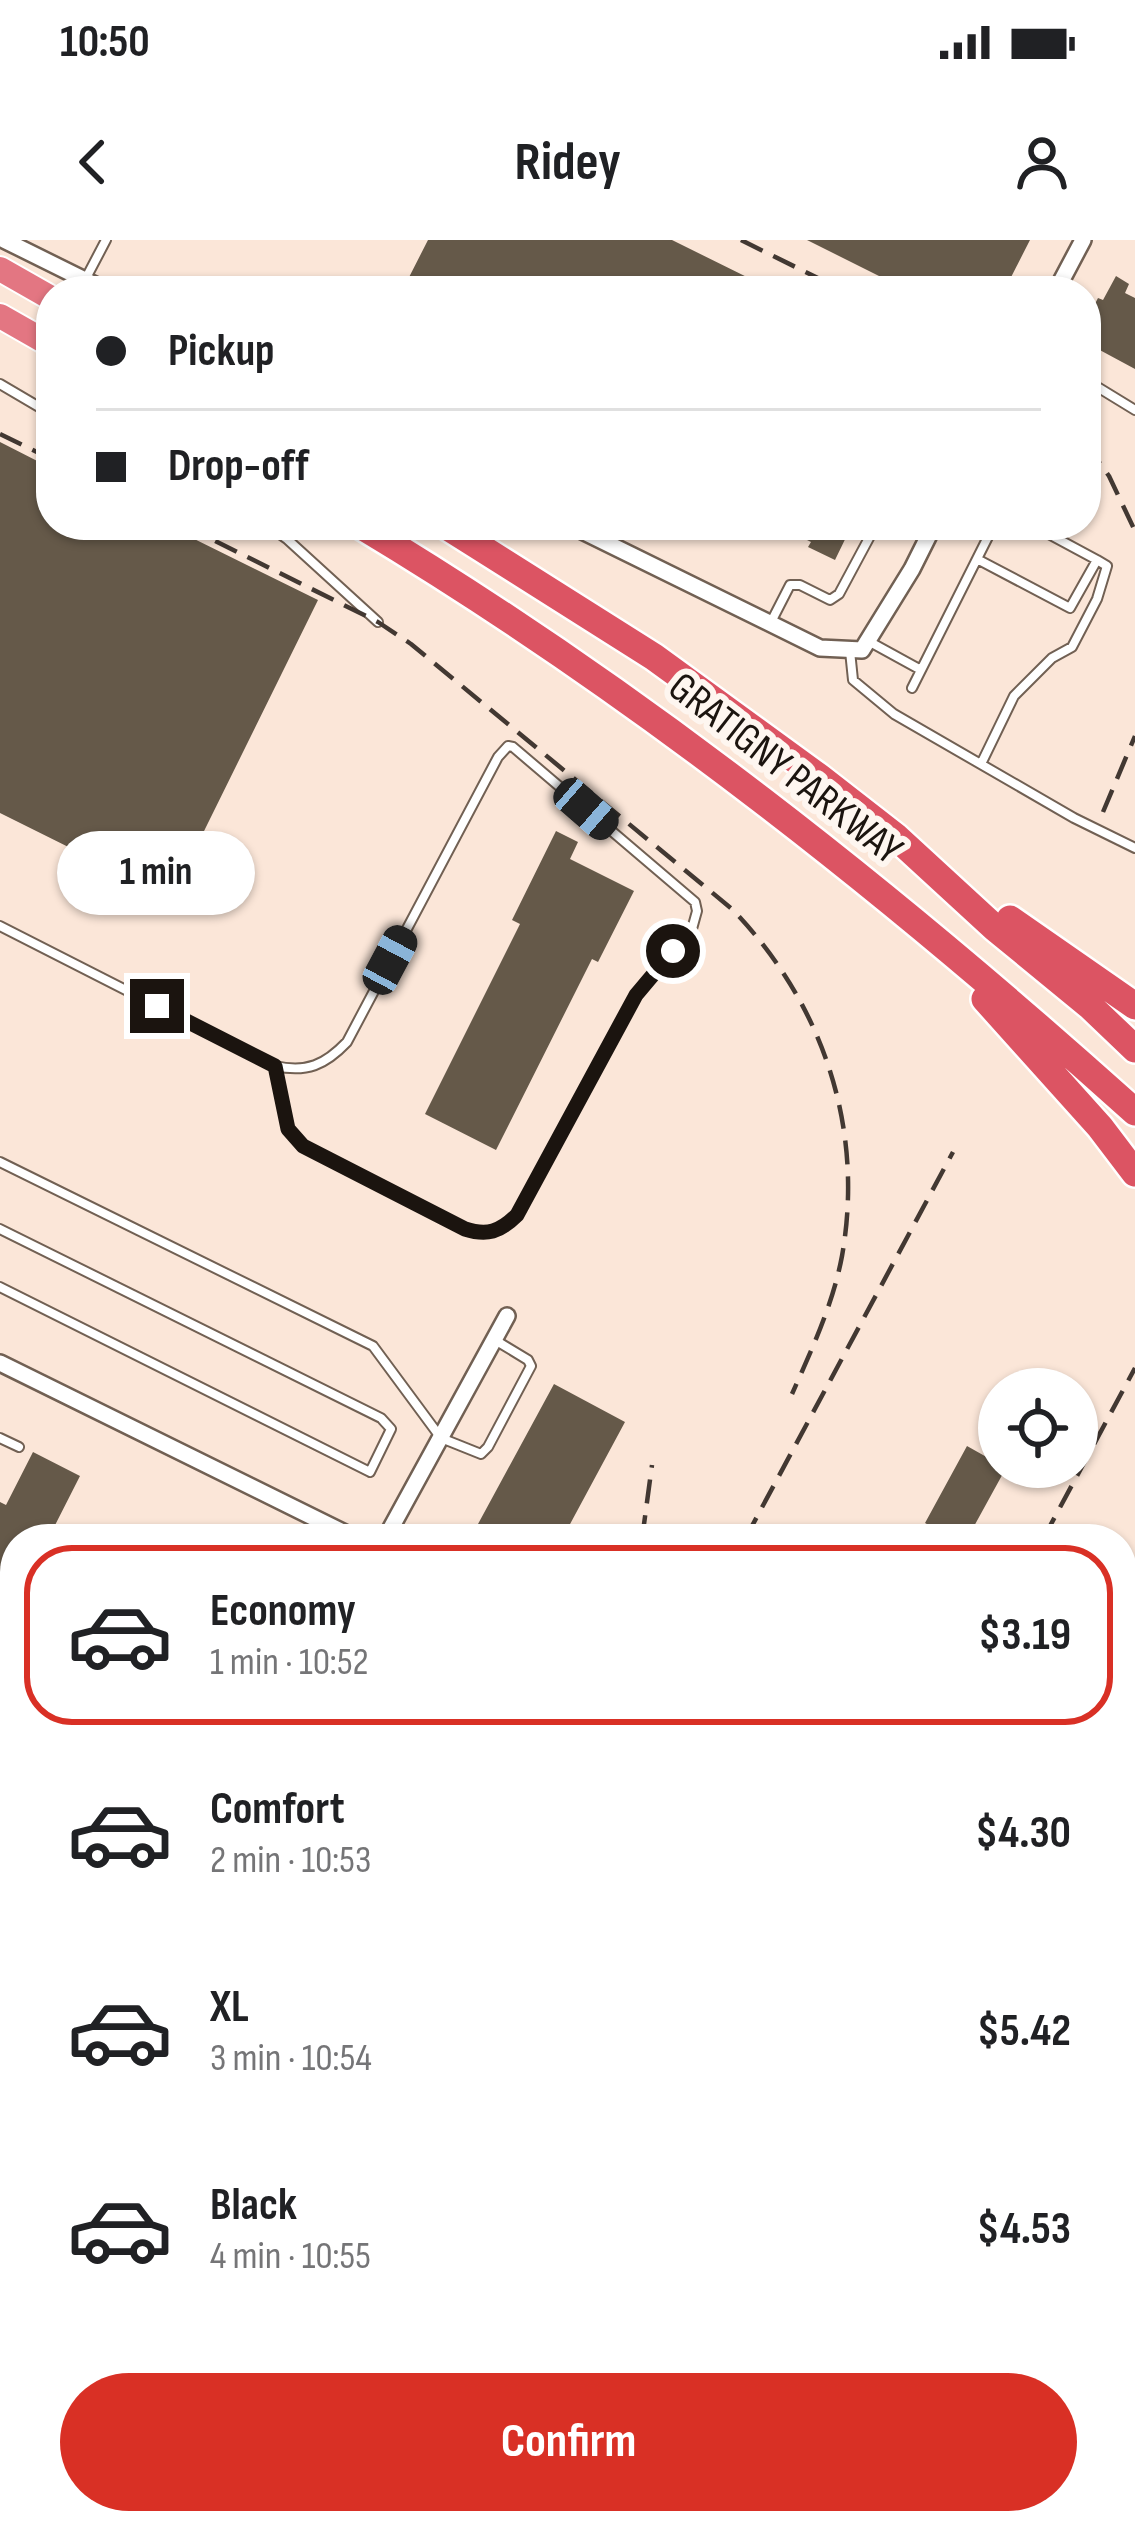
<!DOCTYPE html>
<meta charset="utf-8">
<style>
body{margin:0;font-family:"Sofia Sans Condensed",sans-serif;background:#f2f2f2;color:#202124;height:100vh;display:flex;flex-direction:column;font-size:45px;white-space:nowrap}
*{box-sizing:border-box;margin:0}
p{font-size:39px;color:#757577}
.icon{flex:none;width:66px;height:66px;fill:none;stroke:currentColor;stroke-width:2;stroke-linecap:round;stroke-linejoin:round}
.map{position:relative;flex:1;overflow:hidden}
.sheet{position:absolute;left:0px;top:1284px;width:1137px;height:1011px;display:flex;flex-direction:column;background:#fff;border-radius:48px 48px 0 0;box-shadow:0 3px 9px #0004}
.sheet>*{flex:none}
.top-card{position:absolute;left:36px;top:36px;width:1065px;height:264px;border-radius:48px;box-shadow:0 3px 9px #0004;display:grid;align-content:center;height:264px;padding:0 60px;background:#fff}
.buttons{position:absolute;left:978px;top:1128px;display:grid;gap:24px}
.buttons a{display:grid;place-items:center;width:120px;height:120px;border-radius:50%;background:#fff;box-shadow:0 3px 9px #0004;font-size:60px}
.end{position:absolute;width:54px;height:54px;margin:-27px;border:15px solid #1b140f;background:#fff;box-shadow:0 0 0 6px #fff}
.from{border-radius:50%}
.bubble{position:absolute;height:84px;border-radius:42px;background:#fff;box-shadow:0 3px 9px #0004;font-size:39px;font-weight:700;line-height:84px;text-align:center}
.car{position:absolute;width:36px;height:72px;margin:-36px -18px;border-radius:15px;box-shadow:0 0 9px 3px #0007;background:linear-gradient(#222 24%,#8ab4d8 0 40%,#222 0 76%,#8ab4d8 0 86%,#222 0)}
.top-card b{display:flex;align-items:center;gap:42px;height:114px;font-size:45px}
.top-card b+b{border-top:3px solid #e0e0e0}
.top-card i{width:30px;height:30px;background:#202124}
ul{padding:21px 0 0;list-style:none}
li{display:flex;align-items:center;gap:36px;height:180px;margin:0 24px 18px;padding:0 36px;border:6px solid transparent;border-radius:48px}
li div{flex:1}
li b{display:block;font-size:45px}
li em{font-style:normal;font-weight:700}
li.active{border-color:#d93025}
li>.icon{width:108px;height:108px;stroke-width:1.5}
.button{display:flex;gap:24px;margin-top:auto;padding:24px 60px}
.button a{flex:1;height:138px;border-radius:72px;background:#d93025;color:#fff;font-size:48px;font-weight:700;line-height:138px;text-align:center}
.status{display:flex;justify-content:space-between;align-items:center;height:84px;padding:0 60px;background:#fff;direction:ltr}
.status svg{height:33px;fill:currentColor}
header{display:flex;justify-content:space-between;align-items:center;height:156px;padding:0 60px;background:#fff;font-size:54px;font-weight:700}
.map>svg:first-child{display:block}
</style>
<div class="status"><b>10:50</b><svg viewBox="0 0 49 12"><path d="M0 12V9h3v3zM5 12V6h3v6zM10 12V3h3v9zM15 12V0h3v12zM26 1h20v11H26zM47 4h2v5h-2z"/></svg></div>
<header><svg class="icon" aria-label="back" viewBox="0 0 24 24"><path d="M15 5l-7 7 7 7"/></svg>Ridey<svg class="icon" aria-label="person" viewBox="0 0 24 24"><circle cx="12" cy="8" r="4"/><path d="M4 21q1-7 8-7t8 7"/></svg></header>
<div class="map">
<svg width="1135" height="2294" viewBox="0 0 1135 2294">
<rect width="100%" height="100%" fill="#fbe6d8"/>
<path fill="#655949" d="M428,0H672L775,51H402Z
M807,0H1030L1004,51H909Z
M1116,36L1129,44L1125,53L1135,58V129L1096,108L1086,132V81L1098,58L1103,60Z
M0,202L51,228V285H166L318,360L171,658L0,573Z
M777,285H852L835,320L808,307L811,302Z
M556,591L578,602L570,619L634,651L598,722L592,719L496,910L425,874L520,684L512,680Z
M554,1144L625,1182L562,1299H506L478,1284Z
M967,1206L999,1224V1227L1006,1228L967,1299H954L925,1283Z
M33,1212L80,1236L48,1299L35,1294L33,1299H15V1335L0,1365V1262L6,1265Z
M0,1565L15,1572V1758L0,1750Z
M0,1912L15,1919V2001L0,2032Z
M15,2117V2232L0,2224V2147Z
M988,2280H1055L1082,2294H980Z"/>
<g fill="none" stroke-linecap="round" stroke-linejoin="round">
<g stroke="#716053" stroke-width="12">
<path id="service" d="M85,40L106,0
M1086,140L1135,170
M0,144L51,174
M267,285L287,299L378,382
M977,319L1070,368L1097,320L1032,285
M770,384L790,345H800L830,360L839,354L876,285
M870,402L921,430
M850,411L853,440L894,474L1074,578L1135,608
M912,448L994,285
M981,524L1014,456L1052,418L1072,407L1097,359L1107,326L1097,320
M0,686L275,826C307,833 325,825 347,802L498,517L508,506L513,507L695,662L697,671L692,689L636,756L517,975C500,992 487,996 465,989L303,906L288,889L275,826
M0,922L373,1106L441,1198L481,1214L488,1207L531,1126L528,1120L495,1100
M0,989L381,1178L391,1189L370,1232L0,1047
M0,1198L19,1207
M1122,1356L1135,1363
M0,1786L15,1794
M1122,2158L1135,2165
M315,2280L341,2294
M371,2280L397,2294
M417,2294L425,2280
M670,2294L677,2280
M727,2294L734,2280
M777,2294L784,2280
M831,2294L838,2280
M1103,2294L1110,2280"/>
</g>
<g stroke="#716053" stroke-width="20">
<path id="minor" d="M4,0L107,51
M1056,51L1083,0
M570,285L820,408L862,410L912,329L934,285
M0,1123L357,1299
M385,1299L507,1076
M0,1848L15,1852
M1122,1916L1135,1888
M934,2294L942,2280"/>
</g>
<g stroke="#fff" stroke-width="28">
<path id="trunk" d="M0,29L51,58
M0,76L51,105"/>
</g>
<g stroke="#fff" stroke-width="32">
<path id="motorway" d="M360,285C638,452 894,655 1135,872
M445,285L654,417L819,537L896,597L995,688L1090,766L1135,809
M1010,679L1135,766
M985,759L1100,887L1135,933"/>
</g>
<use href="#service" stroke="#fff" stroke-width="8"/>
<use href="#minor" stroke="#fff" stroke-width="15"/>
<use href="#trunk" stroke="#e37682" stroke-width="24"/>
<use href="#motorway" stroke="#dc5463" stroke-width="27"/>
<path stroke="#423832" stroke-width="4.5" stroke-dasharray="24 12" stroke-linecap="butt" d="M741,0L844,51
M0,194L51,219
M1086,204L1109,236L1135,291
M183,285L378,382L411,404L732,669C822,762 865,887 842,1016C833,1064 812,1109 792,1154
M1103,572L1135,496
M642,1299L652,1225
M745,1299L953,912
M1043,1299L1135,1128
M0,1514L15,1523
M0,1555L15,1562
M0,2246L15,2254
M67,2280L95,2294
M513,2294L520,2280"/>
</g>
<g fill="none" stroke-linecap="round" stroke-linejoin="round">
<path stroke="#1b140f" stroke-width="15" d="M157,766L275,826L288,889L303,906L465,989C487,996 500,992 517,975L636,755L673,711"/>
</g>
<g text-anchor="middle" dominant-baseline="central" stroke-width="12" stroke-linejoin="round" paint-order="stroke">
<g font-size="42" fill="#1b140f" stroke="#fef6f0">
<text transform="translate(785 529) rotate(38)">GRATIGNY PARKWAY</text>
</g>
</g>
</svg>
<div class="buttons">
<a><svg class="icon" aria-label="locate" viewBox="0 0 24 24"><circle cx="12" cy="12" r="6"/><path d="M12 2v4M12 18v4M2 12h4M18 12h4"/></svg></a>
</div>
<i class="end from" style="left:673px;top:711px"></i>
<i class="end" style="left:157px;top:766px"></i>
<div class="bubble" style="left:57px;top:591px;width:198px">1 min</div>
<i class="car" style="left:586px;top:569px;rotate:131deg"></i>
<i class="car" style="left:390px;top:720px;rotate:28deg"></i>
<div class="top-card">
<b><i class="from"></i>Pickup</b>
<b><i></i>Drop-off</b>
</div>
<section class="sheet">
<ul>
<li class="active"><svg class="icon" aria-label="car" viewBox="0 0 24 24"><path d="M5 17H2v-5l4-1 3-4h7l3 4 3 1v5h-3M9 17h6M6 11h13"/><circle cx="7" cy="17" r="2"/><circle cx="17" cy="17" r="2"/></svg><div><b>Economy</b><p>1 min · 10:52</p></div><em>$3.19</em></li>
<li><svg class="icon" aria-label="car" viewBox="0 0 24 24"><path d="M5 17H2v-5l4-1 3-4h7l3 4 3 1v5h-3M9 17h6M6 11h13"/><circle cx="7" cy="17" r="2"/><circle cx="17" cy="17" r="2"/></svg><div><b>Comfort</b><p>2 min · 10:53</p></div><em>$4.30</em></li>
<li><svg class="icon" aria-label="car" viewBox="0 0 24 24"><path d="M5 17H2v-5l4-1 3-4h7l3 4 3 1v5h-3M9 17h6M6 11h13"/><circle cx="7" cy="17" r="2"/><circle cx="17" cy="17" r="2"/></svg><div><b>XL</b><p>3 min · 10:54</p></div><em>$5.42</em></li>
<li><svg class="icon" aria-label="car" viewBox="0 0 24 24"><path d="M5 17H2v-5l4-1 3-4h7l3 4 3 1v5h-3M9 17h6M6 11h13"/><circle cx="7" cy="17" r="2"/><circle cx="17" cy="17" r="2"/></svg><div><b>Black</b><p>4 min · 10:55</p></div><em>$4.53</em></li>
</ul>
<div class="button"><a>Confirm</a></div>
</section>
</div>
